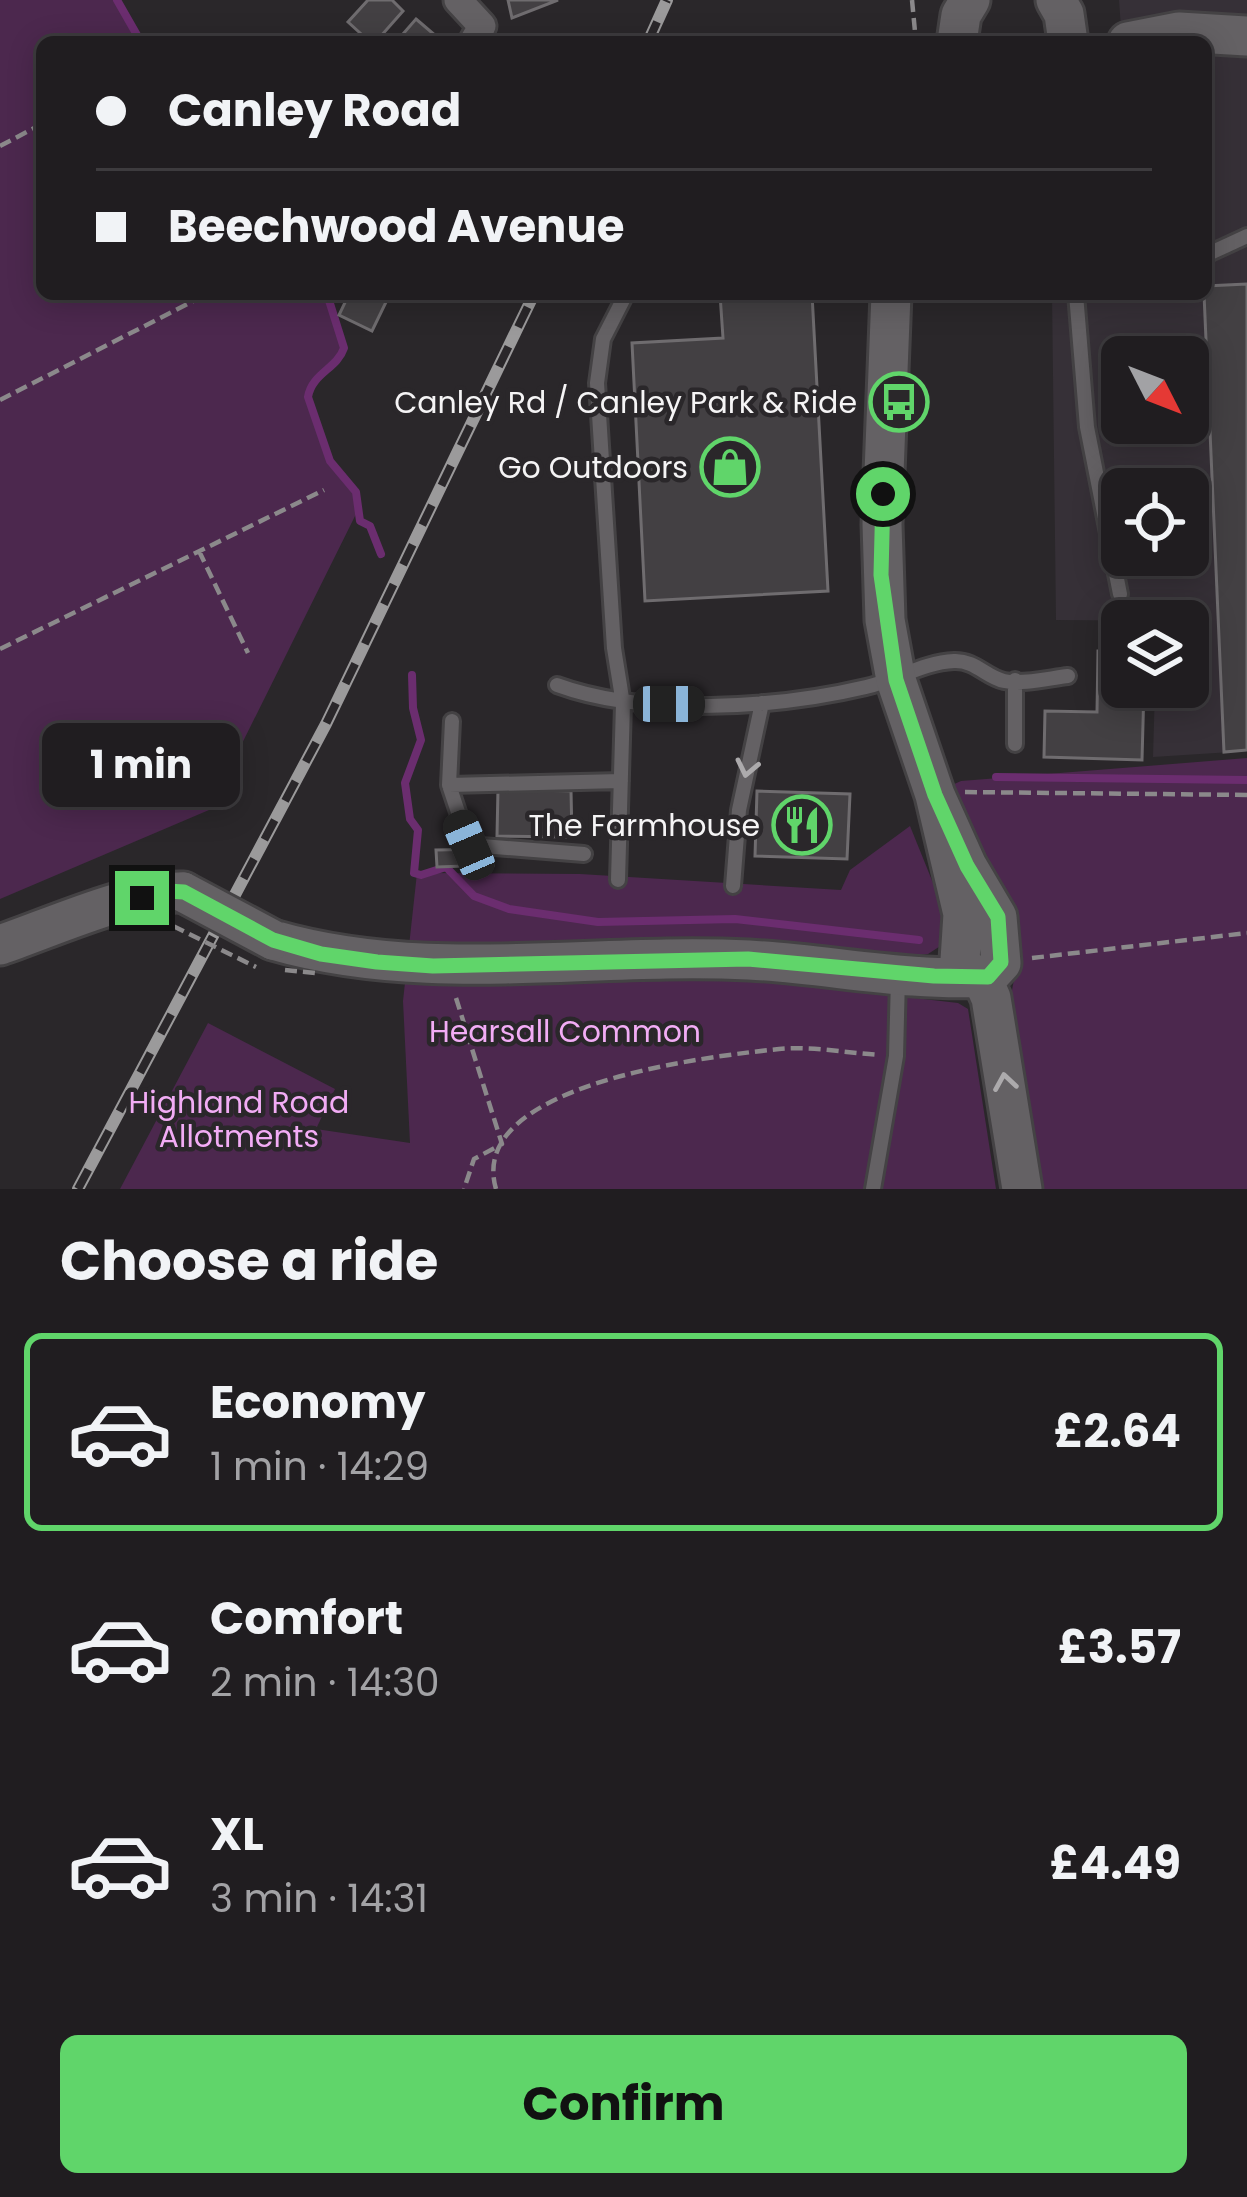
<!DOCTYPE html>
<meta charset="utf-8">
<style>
body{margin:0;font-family:Poppins,sans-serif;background:#2d2a2d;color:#f1f3f6;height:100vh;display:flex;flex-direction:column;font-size:45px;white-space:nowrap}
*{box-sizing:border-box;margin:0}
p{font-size:39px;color:#a2a2a5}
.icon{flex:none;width:66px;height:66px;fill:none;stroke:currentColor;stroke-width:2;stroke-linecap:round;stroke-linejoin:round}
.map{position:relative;height:1189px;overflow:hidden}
.side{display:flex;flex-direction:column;background:#201d20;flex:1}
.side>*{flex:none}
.hud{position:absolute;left:36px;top:36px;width:1176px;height:264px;border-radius:18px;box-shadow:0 6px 30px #0003,0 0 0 3px #3d3b3e;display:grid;align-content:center;height:264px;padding:0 60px;background:#201d20}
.needle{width:78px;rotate:132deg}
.buttons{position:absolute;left:1101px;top:336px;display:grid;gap:24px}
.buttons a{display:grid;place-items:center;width:108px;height:108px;border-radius:18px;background:#201d20;box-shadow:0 6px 30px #0003,0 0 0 3px #3d3b3e;font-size:60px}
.end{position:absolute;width:54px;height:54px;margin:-27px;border:15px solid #60d56a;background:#111;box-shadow:0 0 0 6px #111}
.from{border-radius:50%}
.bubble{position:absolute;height:84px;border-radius:18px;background:#201d20;box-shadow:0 6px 30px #0003,0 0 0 3px #3d3b3e;font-size:39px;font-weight:700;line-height:84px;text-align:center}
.car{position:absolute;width:36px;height:72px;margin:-36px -18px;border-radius:15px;box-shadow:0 0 9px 3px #0007;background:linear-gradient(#222 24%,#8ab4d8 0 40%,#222 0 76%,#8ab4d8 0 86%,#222 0)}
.hud b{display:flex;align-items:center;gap:42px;height:114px;font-size:45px}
.hud b+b{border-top:3px solid #3d3b3e}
.hud i{width:30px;height:30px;background:#f1f3f6}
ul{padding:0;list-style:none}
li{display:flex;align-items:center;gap:36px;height:198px;margin:0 24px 18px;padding:0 36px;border:6px solid transparent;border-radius:18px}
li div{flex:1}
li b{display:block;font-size:45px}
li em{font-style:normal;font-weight:700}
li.selected{border-color:#60d56a}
li>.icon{width:108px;height:108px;stroke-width:1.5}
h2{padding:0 60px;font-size:54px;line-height:144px}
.cta{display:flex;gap:24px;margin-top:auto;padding:24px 60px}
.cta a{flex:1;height:138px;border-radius:18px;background:#60d56a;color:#111;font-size:48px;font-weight:700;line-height:138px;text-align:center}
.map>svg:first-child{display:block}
</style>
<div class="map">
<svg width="1247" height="1189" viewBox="0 0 1247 1189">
<rect width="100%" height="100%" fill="#2a272a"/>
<path fill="#363037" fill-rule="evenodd" d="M1119,0H1247V751L1153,757L1155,687H1188V621L1056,620L1052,294H1206V42H1122ZM1122,357H1188V423H1122ZM1122,489H1188V555H1122Z"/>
<path fill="#4c284e" d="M0,0H117L141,42H42V294H327L344,348C337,369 312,373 308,397C314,418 322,443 331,462C340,483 361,486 357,512L209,810L0,899Z
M1247,758V1189H1036L1010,1001L1018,958L950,786L961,781Z
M910,826L948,920V941L928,954L908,956L906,997L958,1003L968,1009L996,1189H120L208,1023L335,1089L316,1129L410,1143L403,1001L417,873L580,874L841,890L850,870Z"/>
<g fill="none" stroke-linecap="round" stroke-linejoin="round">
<path stroke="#6b2d6f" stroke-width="8" d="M117,0L141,42
M327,294L344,348C337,369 312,373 308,397L330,461L356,492L360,521L370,526L381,554
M412,675L413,708L421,740L405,783L410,819L418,830L414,873L421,875L446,867L474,896L509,909L598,922L735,919L919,940
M996,777L1247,780"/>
</g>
<path fill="#434043" stroke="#6f6c6f" stroke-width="3" d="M368,0H392L403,11L380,37L386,42H370L348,22Z
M508,0H558L512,18Z
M416,19L443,42H396Z
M1247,284V750L1224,752L1204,294L1206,286Z
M349,294L388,298L372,331L339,315Z
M720,294H812L828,591L645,601L632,343L723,338Z
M1098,651H1122V687H1144L1142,760L1044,757L1045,711L1097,712Z
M498,789L571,791L572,837L497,836Z
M757,791L850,794L847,859L755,856Z
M492,849L493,865L437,867L436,850Z"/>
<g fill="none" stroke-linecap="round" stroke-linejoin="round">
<g stroke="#444244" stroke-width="20">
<path id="lane" d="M1206,255L1247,236
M1076,294L1087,427L1120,594
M1015,680V744
M557,685C644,717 777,708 866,687C895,681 924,662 954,661C975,660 986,677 1004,681C1022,685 1050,678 1068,676
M452,721L449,785L469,845L584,854
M449,785L621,781
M618,880L623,704L614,648L597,383L603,339L626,294
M733,886L739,810L762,703
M873,1189L896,1056L898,978"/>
</g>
<g stroke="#444244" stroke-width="33">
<path id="street" d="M458,0L482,26L473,42"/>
</g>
<g stroke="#444244" stroke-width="45">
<path id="secondary" d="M1056,0L1064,14L1068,42
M957,42L961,15L970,0
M1128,42L1179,32L1247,36
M891,294L882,524L885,620L896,680L935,795L963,914L960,960L970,975
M273,940C428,985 590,952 749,960C828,964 909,982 988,977L1001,963L997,917L967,866L935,795
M0,945C50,928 133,890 183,892
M982,978L991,998L1022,1189"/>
</g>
<path stroke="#8b898b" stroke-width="4.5" stroke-dasharray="12 6" stroke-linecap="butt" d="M912,0L916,42
M0,146L42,124
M0,400L207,294
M199,551L248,653
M0,649L324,490
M965,792L1247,795
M1032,958L1247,933
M456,998L502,1144L474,1159L464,1189
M496,1189C465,1083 713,1056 779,1049C812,1046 848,1053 880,1055"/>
<use href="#lane" stroke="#646164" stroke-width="14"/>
<use href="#street" stroke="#646164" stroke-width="27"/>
<use href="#secondary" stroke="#646164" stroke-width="39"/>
<g stroke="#9b9a9b" stroke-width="12">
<path id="rail" d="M648,42L667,0
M78,1189L326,724L534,294"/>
</g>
<use href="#rail" stroke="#2a272a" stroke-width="8" stroke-dasharray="22" stroke-linecap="butt"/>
<g stroke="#444244" stroke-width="45" stroke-linecap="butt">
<path id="secondary-bridge" d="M183,892L273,940"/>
</g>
<path stroke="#8b898b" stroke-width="4.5" stroke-dasharray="12 6" stroke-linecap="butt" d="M173,926L256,967
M285,970L315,973"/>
<use href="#secondary-bridge" stroke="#646164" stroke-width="39"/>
</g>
<defs><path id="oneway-chevron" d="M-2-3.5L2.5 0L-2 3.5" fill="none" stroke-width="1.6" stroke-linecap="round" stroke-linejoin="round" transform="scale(3)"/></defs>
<g stroke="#acaaac">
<use href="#oneway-chevron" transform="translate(747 768) rotate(102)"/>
<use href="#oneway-chevron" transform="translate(1005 1082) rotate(-99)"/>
</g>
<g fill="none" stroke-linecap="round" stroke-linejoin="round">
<path stroke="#60d56a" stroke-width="15" d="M142,898L167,891L184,892L273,940L321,954L377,962L433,966L748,959L934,976L988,977L1001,962L998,917L967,866L935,795L896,680L881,575L883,494"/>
</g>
<defs>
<g id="bus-ring" transform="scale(3)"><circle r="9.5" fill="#2a272a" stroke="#60d56a" stroke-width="1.5"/><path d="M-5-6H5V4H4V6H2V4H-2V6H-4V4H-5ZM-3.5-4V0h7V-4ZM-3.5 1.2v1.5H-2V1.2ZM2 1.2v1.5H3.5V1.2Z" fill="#60d56a"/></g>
<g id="shop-ring" transform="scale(3)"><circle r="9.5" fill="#2a272a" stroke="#60d56a" stroke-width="1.5"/><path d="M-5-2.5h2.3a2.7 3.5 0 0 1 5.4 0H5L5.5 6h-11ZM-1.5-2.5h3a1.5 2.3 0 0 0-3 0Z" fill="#60d56a"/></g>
<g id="restaurant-ring" transform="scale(3)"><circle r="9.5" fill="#2a272a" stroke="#60d56a" stroke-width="1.5"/><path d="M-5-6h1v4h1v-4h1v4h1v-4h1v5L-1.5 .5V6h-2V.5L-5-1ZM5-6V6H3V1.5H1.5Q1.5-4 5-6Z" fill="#60d56a"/></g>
</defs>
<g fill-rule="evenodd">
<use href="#bus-ring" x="899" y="402"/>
<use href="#shop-ring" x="730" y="467"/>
<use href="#restaurant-ring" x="802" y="825"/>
</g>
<g text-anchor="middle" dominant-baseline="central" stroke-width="9" stroke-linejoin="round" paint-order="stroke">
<g font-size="30" fill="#f5f4f5" stroke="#2a272a" text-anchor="end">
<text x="857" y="402">Canley Rd / Canley Park &amp; Ride</text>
<text x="688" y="467">Go Outdoors</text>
<text x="760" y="825">The Farmhouse</text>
</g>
<g font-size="30" fill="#f2acf5" stroke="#2a272a">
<text x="565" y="1031">Hearsall Common</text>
<text x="239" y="1102">Highland Road<tspan x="239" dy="34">Allotments</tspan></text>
</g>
</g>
</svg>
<div class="buttons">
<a><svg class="needle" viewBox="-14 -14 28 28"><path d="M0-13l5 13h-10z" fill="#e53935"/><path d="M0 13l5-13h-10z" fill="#a2a2a5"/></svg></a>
<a><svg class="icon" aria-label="locate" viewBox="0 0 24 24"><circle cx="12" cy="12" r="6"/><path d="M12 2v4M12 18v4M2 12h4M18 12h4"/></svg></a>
<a><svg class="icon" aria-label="layers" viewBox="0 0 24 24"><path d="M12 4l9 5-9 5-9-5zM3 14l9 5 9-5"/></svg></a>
</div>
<i class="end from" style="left:883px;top:494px"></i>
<i class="end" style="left:142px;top:898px"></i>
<div class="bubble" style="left:42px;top:723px;width:198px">1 min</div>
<i class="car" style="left:669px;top:704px;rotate:90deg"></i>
<i class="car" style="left:469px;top:845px;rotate:337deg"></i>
<div class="hud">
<b><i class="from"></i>Canley Road</b>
<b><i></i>Beechwood Avenue</b>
</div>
</div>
<section class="side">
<h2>Choose a ride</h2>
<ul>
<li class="selected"><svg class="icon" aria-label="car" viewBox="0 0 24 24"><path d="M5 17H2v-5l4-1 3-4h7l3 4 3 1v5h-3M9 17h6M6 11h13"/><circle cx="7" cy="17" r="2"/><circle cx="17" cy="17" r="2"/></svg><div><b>Economy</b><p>1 min · 14:29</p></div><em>£2.64</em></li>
<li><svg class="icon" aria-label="car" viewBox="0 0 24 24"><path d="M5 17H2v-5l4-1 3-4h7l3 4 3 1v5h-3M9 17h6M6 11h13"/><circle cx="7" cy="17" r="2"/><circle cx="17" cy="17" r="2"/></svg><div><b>Comfort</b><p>2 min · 14:30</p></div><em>£3.57</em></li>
<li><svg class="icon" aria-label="car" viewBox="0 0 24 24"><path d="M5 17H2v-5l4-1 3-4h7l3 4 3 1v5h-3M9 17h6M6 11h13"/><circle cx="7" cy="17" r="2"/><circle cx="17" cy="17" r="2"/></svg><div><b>XL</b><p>3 min · 14:31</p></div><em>£4.49</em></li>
</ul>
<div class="cta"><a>Confirm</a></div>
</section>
